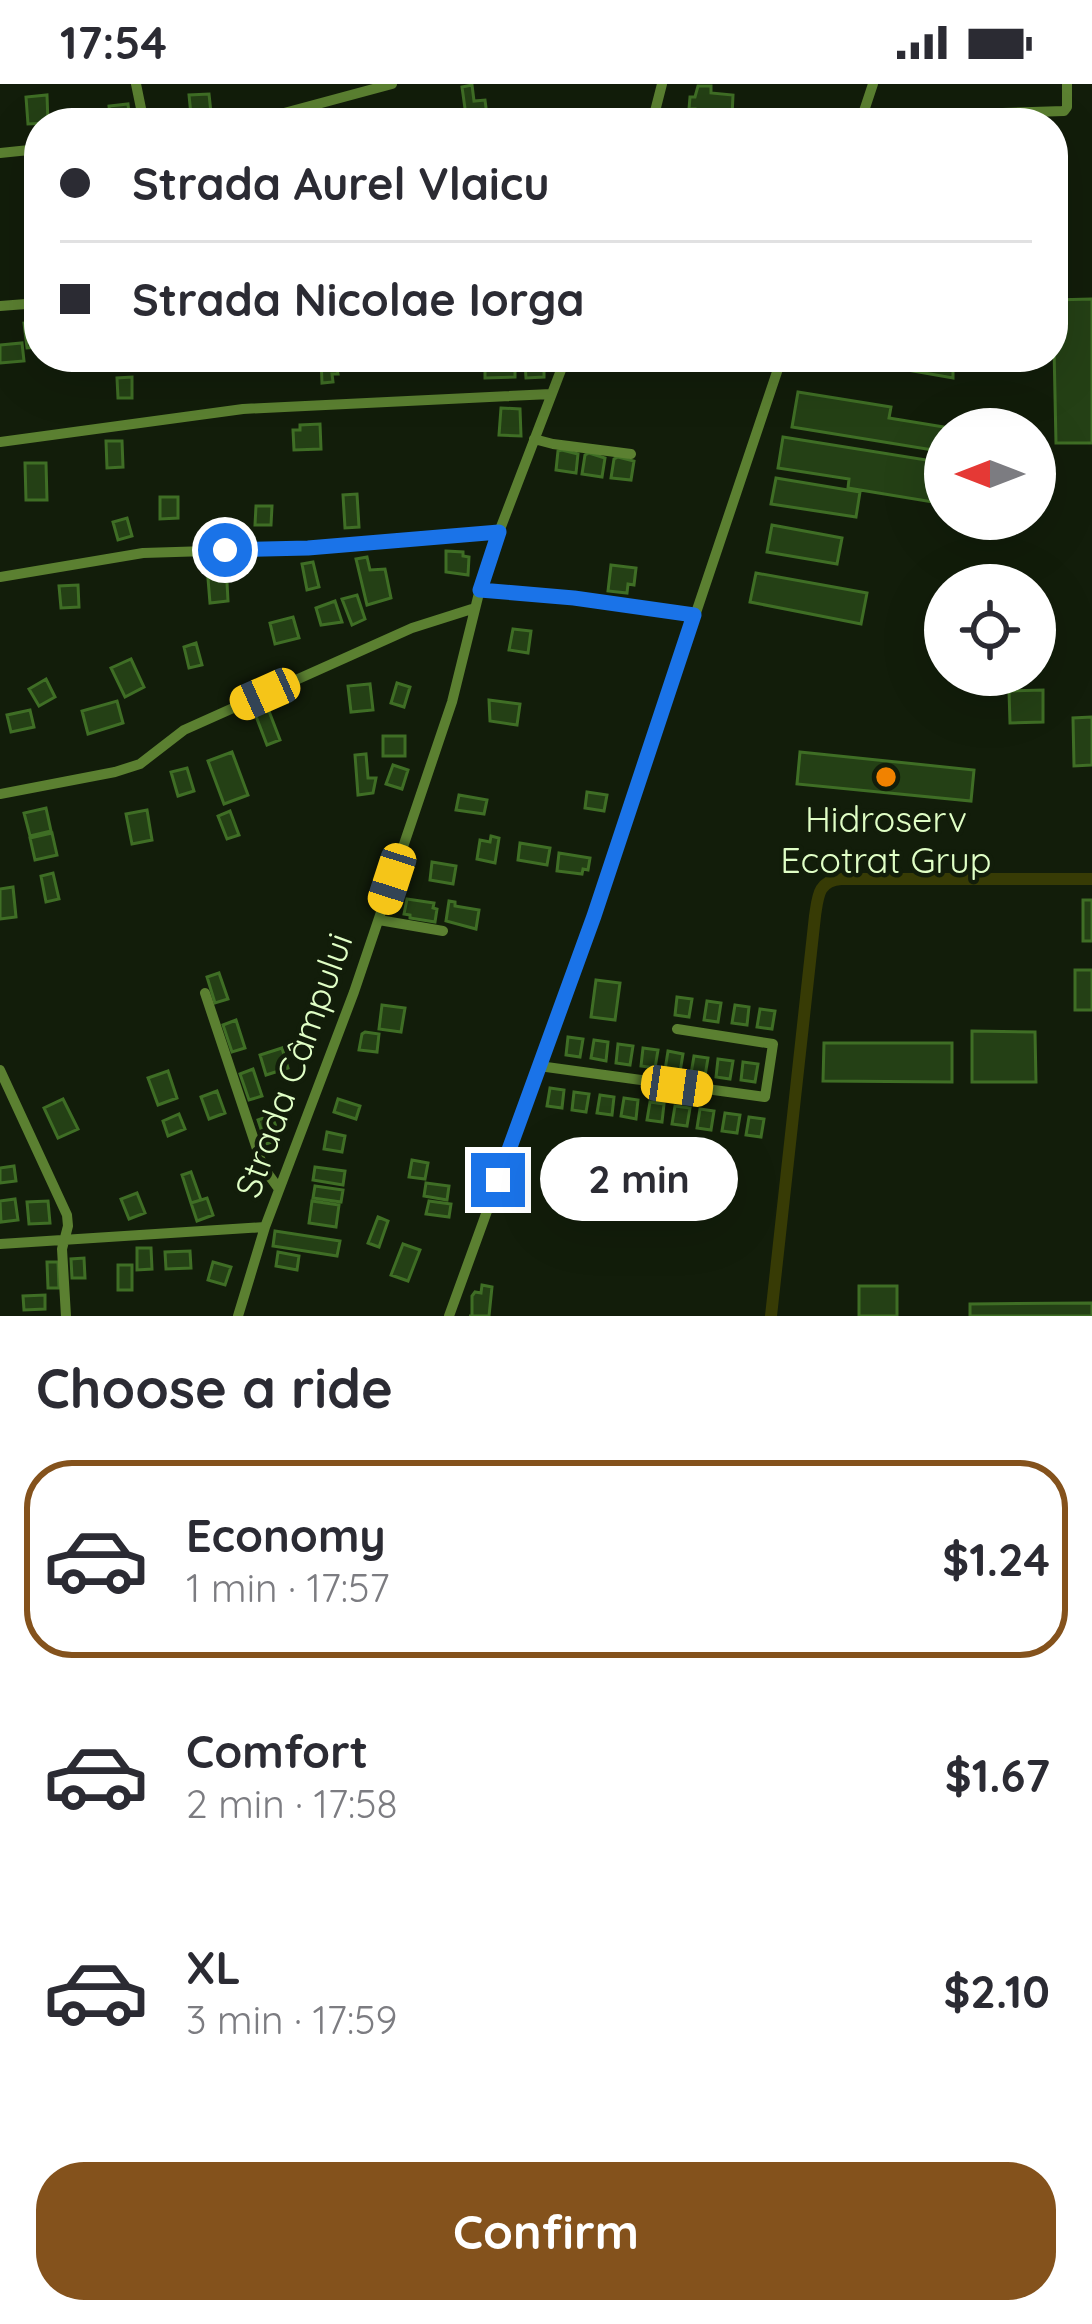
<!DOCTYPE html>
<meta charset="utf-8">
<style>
body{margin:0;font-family:Quicksand,sans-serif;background:#f2f2f3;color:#2b2b33;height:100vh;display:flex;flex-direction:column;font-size:45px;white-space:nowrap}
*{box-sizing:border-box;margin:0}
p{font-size:39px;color:#7c7c81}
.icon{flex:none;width:66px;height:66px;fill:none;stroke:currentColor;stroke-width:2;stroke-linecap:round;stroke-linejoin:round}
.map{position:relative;height:1232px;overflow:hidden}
.panel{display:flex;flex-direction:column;background:#fff;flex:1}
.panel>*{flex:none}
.banner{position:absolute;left:24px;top:24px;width:1044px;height:264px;border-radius:48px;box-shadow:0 12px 48px #0002;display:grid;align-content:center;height:264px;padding:0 36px;background:#fff}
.needle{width:78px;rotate:270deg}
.buttons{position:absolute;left:924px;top:324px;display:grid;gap:24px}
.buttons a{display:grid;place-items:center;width:132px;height:132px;border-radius:50%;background:#fff;box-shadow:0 12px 48px #0002;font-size:60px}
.end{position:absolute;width:54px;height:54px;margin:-27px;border:15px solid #1a73e8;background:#fff;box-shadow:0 0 0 6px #fff}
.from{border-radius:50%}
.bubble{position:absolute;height:84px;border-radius:42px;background:#fff;box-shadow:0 12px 48px #0002;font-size:39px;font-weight:700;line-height:84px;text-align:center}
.car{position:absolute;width:36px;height:72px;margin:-36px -18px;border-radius:15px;box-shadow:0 0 9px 3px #0007;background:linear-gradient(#f5c518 24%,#345 0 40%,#f5c518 0 76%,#345 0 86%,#f5c518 0)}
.banner b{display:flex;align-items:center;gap:42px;height:114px;font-size:45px}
.banner b+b{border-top:3px solid #e1e1e2}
.banner i{width:30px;height:30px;background:#2b2b33}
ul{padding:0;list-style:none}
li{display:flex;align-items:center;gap:36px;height:198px;margin:0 24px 18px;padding:0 12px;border:6px solid transparent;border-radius:48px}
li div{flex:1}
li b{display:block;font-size:45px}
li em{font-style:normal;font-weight:700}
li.on{border-color:#84521c}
li>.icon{width:108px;height:108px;stroke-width:1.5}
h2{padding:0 36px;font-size:54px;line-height:144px}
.button{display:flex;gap:24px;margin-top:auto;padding:24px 36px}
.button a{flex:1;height:138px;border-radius:48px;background:#84521c;color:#fff;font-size:48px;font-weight:700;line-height:138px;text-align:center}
.status{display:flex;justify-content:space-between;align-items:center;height:84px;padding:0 60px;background:#fff;direction:ltr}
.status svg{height:33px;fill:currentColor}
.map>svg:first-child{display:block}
</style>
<div class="status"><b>17:54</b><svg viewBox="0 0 49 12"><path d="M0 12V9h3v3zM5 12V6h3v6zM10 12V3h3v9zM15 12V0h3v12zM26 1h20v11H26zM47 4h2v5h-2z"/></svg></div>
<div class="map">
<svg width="1092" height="1232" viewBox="0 0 1092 1232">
<rect width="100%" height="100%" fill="#121d0a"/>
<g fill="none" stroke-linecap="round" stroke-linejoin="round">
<path stroke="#373b05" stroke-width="12" d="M771,1232L815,832C818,812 818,797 841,795H1092"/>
</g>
<path fill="#244015" stroke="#3f6e25" stroke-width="3" d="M472,1L474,17L485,16L488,39H467L462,3Z
M698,2H711V9L733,11L732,32L695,30V25H689L690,13H695Z
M209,10L211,29L191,31L189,11Z
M47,11L48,39L28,40L26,13Z
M128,20L130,39H111L109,22Z
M1092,215V359H1056L1053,216Z
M39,237V263L27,264L24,239Z
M22,259L24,277L0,279V261Z
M321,273H342L343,284L337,285L338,290H332L333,298L322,299Z
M833,273H953V294Z
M539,277L544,279V293L526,294L525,279Z
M515,278V293L485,294V279Z
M132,293V314H118L117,294Z
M798,308L891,323L889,334L956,345H945V368L792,343Z
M501,324L520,325L521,352L499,351Z
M320,340L321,365L294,366L293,346H300V341Z
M783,353L945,379V420L848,404L849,395L778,384Z
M106,357H122L123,383L107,384Z
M562,366L578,370L576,389L556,386L558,367Z
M589,369L605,374L602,393L582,390L585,371Z
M618,373L634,377L631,396L611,394L614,375Z
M25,379H46L47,416H26Z
M776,394L860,408L856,433L771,420Z
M357,410L359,443L345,444L343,411Z
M160,413H178V434L160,435Z
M256,422H272L271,441H255Z
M127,434L132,452L118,456L113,438Z
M772,441L842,454L837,480L767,468Z
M446,467L463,468V472L469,473L468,491L446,488Z
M367,473L370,486L385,485L391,514L367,521L356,475Z
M313,478L319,503L307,506L302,480Z
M226,480L228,517L210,519L207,482Z
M611,481L636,484L634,501L628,500L627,509L608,507Z
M756,489L867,509L861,540L750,518Z
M78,501L79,523L61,524L59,502Z
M357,511L365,535L352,541L342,515Z
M335,517L342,538L321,541L316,524Z
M293,533L299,554L275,560L270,539Z
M513,545L531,547L528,569L509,566Z
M196,559L202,581L189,584L184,563Z
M131,575L144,603L125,613L111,584Z
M46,595L55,613L39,622L29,605Z
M397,599L410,603L404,623L391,619Z
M370,600L373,626L351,628L348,602Z
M1043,606V638L1010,639L1009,607Z
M489,616L520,620L517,641L490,637Z
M117,617L123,639L88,650L82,627Z
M267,622L280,656L267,661L254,627Z
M30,626L34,643L11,648L7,631Z
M1092,633V681L1074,682L1073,634Z
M383,652H405V672H383Z
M232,668L248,711L224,720L208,677Z
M800,668L974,686L971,717L797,700Z
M366,670L368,694H376L373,709L358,711L355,671Z
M393,681L408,686L402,705L386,700Z
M187,684L194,707L178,712L171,688Z
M587,708L607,711L604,727L585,724Z
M459,711L487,716L484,730L456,726Z
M46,724L51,747L30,752L24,729Z
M147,726L152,756L132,760L126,730Z
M230,727L239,751L227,755L218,732Z
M52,749L57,771L35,776L30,754Z
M491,752L499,754L495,779L477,775L480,756L490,758Z
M520,759L550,764L547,781L518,776Z
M559,769L590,774L588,786L583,785L582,790L557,787Z
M432,778L456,782L453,800L430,796Z
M53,789L59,815L46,818L41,792Z
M13,803L16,833L0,835V805Z
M407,815L434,819L433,824L437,825L435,838L410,834V831L404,830Z
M1083,816H1092V857H1083Z
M449,817L455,818V822L479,826L476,845L446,837Z
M1075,886H1092V926H1075Z
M219,889L228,915L215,919L207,893Z
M596,896L620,899L615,936L591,933Z
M677,913L692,915L689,933L675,931Z
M707,917L721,919L718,938L704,936Z
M382,921L405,924L401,948L379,945Z
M735,921L749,923L747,941L732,939Z
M760,925L775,927L772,945L757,943Z
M236,936L245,964L232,968L223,941Z
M972,947L1035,948L1036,998H972Z
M365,948L379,950L377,968L359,966L362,950Z
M568,953L583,955L580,973L566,971Z
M594,956L608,958L606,977L591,974Z
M824,959H952V998L823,997Z
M618,960L633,962L630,981L616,979Z
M282,964L288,984L266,991L260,971Z
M643,964L658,966L655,984L641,982Z
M668,967L683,970L680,988L665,986Z
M694,972L708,974L705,992L691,990Z
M718,975L733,977L730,995L716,993Z
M743,978L758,980L755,998L741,996Z
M253,985L262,1012L249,1016L240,990Z
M168,987L177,1014L158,1021L148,994Z
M550,1004L564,1006L562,1024L547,1022Z
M217,1007L225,1029L209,1035L201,1013Z
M574,1008L589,1010L586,1028L572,1026Z
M600,1011L614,1013L612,1031L597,1029Z
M624,1014L638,1016L636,1035L621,1032Z
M63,1015L78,1045L58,1054L44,1024Z
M338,1015L360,1022L356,1035L334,1028Z
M650,1018L664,1020L662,1038L647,1036Z
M675,1022L690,1024L687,1042L672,1040Z
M700,1025L714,1027L711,1046L697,1044Z
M725,1029L740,1031L737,1049L722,1047Z
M179,1030L185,1045L168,1052L163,1037Z
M272,1031L280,1055L266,1060L258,1036Z
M749,1033L764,1035L761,1053L746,1051Z
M327,1048L345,1052L342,1068L324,1065Z
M412,1076L428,1079L425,1095L409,1093Z
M14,1082L16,1097L0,1099V1084Z
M315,1083L345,1087L343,1101L313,1096Z
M191,1088L201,1116L191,1119L182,1091Z
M426,1099L449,1102L447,1116L424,1112Z
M315,1102L343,1106L341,1118L313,1114Z
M137,1109L145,1129L129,1135L121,1115Z
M207,1114L213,1131L197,1137L191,1119Z
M15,1115L18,1136L1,1138L0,1117Z
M48,1117L50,1139L29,1140L27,1118Z
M312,1117L339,1121L336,1143L309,1139Z
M429,1117L451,1120L449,1133L426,1130Z
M378,1133L388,1137L379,1163L368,1159Z
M275,1147L340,1157L337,1172L273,1162Z
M403,1160L420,1166L408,1197L391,1191Z
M137,1164H151L152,1185L137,1186Z
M190,1167L191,1184L166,1185L165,1168Z
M278,1168L299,1172L297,1186L276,1182Z
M84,1174L85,1194H72L71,1175Z
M47,1178H58L59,1204H48Z
M213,1178L231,1183L225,1201L208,1196Z
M118,1181H132V1206H118Z
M482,1201L492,1203L489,1232H469H472V1212L475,1208L481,1209Z
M859,1202H897V1232H859Z
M45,1211V1225L24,1226L23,1212Z
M1092,1219V1232H970V1220Z"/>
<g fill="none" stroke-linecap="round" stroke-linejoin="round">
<path stroke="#5b8031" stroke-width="10" d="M136,0L144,39
M972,30L1064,27L1067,23V0
M247,39L392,0
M652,39L662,0
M860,39L873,0
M0,69L39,65
M0,222L39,219
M534,355L553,360L631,370
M0,358L243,325L551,310
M0,493L143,469L308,464L499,448
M480,505L574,514L694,531
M0,710L115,688L140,680L184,646L412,544L475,524
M379,836L443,847
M205,909L263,1083L279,1105
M539,982L765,1013L773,960L677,945
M0,986L67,1131L68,1142L62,1165L66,1232
M0,1160L265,1143
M238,1232L265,1143L354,908L452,618L480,505L499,448L566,273
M449,1232L594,832L782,273"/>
</g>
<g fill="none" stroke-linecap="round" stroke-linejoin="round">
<path stroke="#1a73e8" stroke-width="15" d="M225,466L308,464L499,448L480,506L574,514L694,531L594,832L498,1096"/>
</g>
<circle fill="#f18200" stroke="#121d0a" stroke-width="4.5" cx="886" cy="693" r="12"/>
<g text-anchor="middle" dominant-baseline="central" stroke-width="9" stroke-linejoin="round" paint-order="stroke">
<g font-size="36" fill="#e0ffc6" stroke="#121d0a">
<text x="886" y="734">Hidroserv<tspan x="886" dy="41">Ecotrat Grup</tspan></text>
</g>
<g font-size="36" fill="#e0ffc6" stroke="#121d0a">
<text transform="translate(293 981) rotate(-70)">Strada Câmpului</text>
</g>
</g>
</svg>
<div class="buttons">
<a><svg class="needle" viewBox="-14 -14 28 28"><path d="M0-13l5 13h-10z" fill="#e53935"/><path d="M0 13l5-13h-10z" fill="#7c7c81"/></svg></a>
<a><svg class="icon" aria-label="locate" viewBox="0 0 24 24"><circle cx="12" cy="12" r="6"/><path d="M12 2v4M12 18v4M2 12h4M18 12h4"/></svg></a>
</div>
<i class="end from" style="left:225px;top:466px"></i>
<i class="end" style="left:498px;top:1096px"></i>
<div class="bubble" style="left:540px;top:1053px;width:198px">2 min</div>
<i class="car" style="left:265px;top:610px;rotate:246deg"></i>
<i class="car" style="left:392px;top:795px;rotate:198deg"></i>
<i class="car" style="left:677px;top:1002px;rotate:98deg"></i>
<div class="banner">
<b><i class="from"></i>Strada Aurel Vlaicu</b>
<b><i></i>Strada Nicolae Iorga</b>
</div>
</div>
<section class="panel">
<h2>Choose a ride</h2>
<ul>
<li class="on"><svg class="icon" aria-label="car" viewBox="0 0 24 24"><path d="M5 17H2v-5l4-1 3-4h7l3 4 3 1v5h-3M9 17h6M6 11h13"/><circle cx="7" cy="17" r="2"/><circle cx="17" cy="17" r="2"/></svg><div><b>Economy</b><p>1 min · 17:57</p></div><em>$1.24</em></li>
<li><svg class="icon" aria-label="car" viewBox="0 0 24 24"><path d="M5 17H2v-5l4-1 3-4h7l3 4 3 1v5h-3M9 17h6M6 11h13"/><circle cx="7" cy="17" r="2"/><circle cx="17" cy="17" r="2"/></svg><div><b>Comfort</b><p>2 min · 17:58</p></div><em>$1.67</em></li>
<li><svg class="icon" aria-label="car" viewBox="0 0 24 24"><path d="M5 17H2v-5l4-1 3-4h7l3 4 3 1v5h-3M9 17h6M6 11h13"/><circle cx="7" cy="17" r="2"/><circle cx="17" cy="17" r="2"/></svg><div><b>XL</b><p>3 min · 17:59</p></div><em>$2.10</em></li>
</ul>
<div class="button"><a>Confirm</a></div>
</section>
